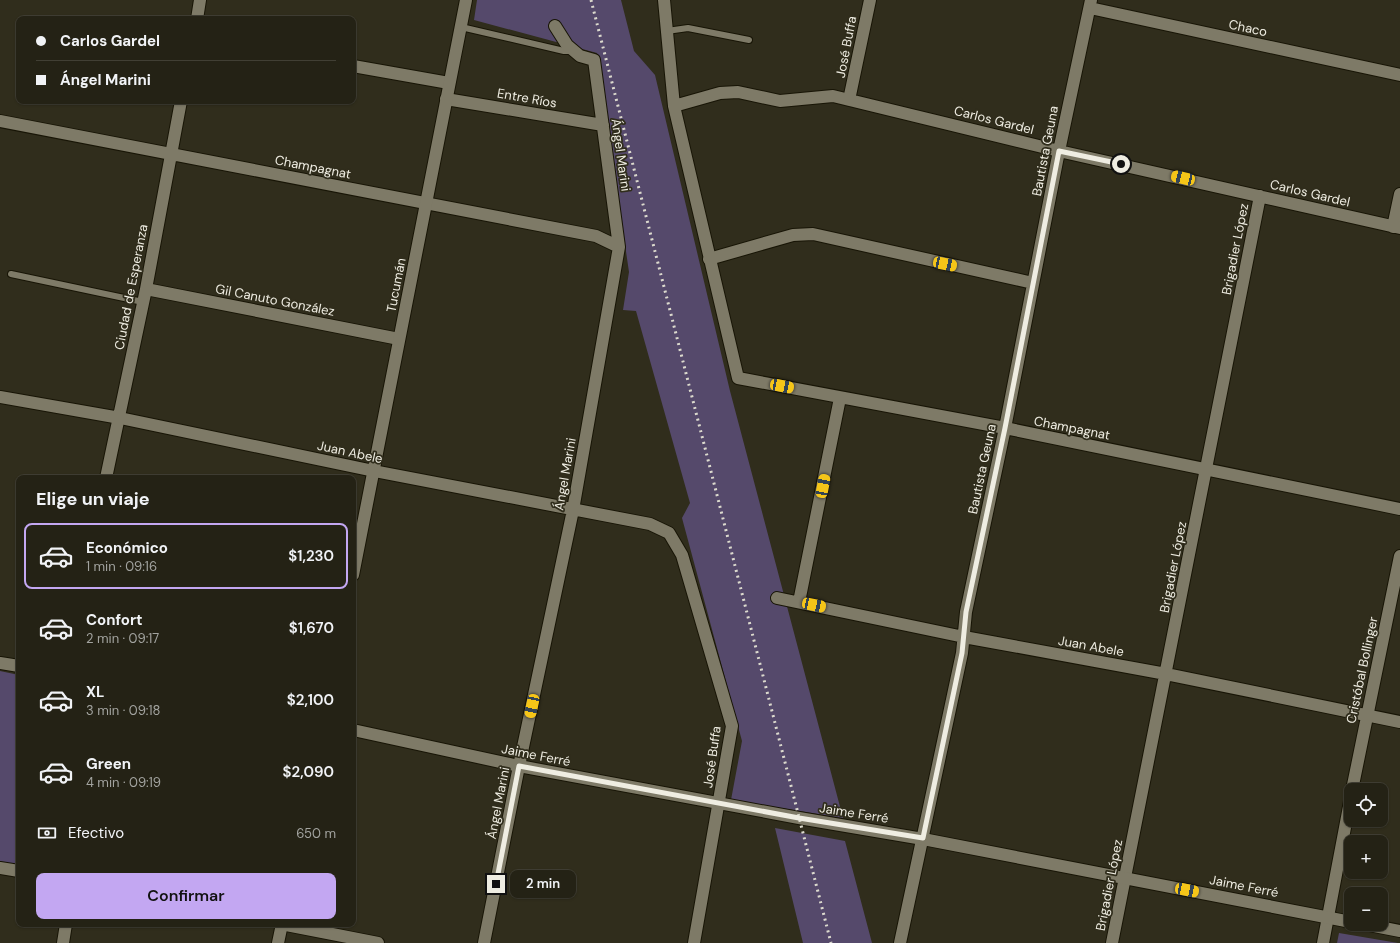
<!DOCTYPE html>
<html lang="es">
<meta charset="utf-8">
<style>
body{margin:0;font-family:"DM Sans",sans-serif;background:#2c2a1e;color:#f1f3f6;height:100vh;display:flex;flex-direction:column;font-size:15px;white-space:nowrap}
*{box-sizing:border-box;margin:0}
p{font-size:13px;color:#a3a4a0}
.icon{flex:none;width:22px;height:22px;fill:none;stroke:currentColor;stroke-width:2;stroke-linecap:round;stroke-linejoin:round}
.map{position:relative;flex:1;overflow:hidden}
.sheet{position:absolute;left:16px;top:475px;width:340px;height:452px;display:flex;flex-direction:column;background:#242215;border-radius:8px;box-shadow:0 1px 3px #0004,0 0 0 1px #413f34}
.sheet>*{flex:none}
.banner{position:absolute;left:16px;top:16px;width:340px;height:88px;border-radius:8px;box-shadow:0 1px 3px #0004,0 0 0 1px #413f34;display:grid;align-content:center;height:88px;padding:0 20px;background:#242215}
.controls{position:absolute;left:1344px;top:783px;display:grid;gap:8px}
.controls a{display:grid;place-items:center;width:44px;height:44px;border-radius:8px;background:#242215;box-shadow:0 1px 3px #0004,0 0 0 1px #413f34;font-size:20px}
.end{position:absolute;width:18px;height:18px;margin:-9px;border:5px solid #efede2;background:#111;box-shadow:0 0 0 2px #111}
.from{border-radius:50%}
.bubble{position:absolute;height:28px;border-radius:8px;background:#242215;box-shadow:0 1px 3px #0004,0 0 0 1px #413f34;font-size:13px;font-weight:600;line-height:28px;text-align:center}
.car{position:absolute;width:12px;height:24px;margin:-12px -6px;border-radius:5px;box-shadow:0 0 3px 1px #0007;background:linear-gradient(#f5c518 24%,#345 0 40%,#f5c518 0 76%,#345 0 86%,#f5c518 0)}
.banner b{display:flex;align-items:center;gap:14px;height:38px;font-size:15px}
.banner b+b{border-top:1px solid #413f34}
.banner i{width:10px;height:10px;background:#f1f3f6}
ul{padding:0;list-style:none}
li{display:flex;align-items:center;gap:12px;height:66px;margin:0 8px 6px;padding:0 12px;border:2px solid transparent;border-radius:8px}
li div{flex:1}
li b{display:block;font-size:15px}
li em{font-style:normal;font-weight:600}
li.current{border-color:#c3a7f2}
li>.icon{width:36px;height:36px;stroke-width:1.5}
h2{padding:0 20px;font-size:18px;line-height:48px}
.pay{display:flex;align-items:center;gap:10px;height:44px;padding:0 20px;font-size:15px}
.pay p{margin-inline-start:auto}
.button{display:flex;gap:8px;margin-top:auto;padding:8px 20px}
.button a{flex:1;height:46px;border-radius:8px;background:#c3a7f2;color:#111;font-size:16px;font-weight:600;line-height:46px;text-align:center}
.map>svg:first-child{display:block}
</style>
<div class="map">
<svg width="1400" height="943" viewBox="0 0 1400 943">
<rect width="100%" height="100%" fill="#302d1c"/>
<path fill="#55496b" d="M477,0H621L634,51L655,75L730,391L843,818L731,800L742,741L682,518L690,503L636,311L623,310L629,272L597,53L474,20Z
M0,671L19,675V866L0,862Z
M775,828L845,841L872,943H803Z
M1339,933L1398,943H1337Z"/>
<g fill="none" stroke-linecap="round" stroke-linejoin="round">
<g stroke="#181506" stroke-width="8">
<path id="service" d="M461,27L564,51H573
M667,31L688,28L749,40
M11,274L143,302"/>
</g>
<g stroke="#181506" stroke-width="14">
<path id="minor" d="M664,0L674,106L738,378L1005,428L1400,509
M1090,8L1400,75
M197,19L200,0
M353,66L449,83
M446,99L603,125
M849,100L870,0
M674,106L720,93L738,92L780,101L833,96L1059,151L1400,228
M0,121L596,236L619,247
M1393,227L1400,194
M709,259L793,235L813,234L1033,283
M146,289L399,339
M0,397L120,418L374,471L650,524L669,533L682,555L732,726L694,943
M106,478L146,289L181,101
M777,598L964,637L1166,674L1400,722
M799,602L840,398
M1352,790L1400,556
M0,868L19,871
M281,924L378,943
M63,943L66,924
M484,943L519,766L573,510L619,247L594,60L580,56L567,45L555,26
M900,943L962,653L966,612L1005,428L1059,151L1091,0
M1112,943L1260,196
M1323,943L1351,796"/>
</g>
<g stroke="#181506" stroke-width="14">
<path id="tertiary" d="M353,575L466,0
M0,663L19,666
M353,730L519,766L799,818L923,839L1351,922
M1364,924L1400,931
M278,943L282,924"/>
</g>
<use href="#service" stroke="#7e7a67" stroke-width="6"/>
<use href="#minor" stroke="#7e7a67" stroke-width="12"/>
<use href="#tertiary" stroke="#7e7a67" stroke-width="12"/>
<path stroke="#dcdace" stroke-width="3" stroke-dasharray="2 4" stroke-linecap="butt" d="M591,0L831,943"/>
</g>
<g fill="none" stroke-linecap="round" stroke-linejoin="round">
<path stroke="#efede2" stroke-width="5" d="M496,884L519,766L799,818L923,838L962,653L966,612L1005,428L1059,151L1121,164"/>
</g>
<g text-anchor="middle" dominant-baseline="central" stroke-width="3.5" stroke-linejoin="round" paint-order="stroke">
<g font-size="13" fill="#efede2" stroke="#302d1c">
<text transform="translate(1248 28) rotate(12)">Chaco</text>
<text transform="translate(846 47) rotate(-79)">José Buffa</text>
<text transform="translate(527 98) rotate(10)">Entre Ríos</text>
<text transform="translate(994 120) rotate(14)">Carlos Gardel</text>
<text transform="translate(1045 151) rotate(-79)">Bautista Geuna</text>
<text transform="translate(621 155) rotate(82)">Ángel Marini</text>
<text transform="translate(313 167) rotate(11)">Champagnat</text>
<text transform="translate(1310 193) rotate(13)">Carlos Gardel</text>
<text transform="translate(1235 249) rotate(-79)">Brigadier López</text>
<text transform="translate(396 285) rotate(-79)">Tucumán</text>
<text transform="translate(131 287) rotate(-79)">Ciudad de Esperanza</text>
<text transform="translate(275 300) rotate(11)">Gil Canuto González</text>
<text transform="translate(1072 428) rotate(11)">Champagnat</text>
<text transform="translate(350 452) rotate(12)">Juan Abele</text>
<text transform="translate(982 469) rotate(-78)">Bautista Geuna</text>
<text transform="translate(565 474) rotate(-80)">Ángel Marini</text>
<text transform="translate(1173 567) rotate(-79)">Brigadier López</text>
<text transform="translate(1091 646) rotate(10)">Juan Abele</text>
<text transform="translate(1362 670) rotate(-78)">Cristóbal Bollinger</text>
<text transform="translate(536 755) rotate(11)">Jaime Ferré</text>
<text transform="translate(712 757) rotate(-82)">José Buffa</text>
<text transform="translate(498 803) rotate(-79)">Ángel Marini</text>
<text transform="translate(854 813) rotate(9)">Jaime Ferré</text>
<text transform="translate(1109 885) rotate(-79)">Brigadier López</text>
<text transform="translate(1244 886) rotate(11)">Jaime Ferré</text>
</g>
</g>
</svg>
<div class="controls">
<a><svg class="icon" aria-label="locate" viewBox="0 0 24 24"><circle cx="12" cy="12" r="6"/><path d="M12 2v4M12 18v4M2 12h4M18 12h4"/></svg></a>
<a>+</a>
<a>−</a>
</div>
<i class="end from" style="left:1121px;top:164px"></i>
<i class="end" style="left:496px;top:884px"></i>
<div class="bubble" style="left:510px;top:870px;width:66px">2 min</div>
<i class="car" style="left:1183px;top:178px;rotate:283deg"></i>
<i class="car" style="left:945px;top:264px;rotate:102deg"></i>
<i class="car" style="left:782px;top:386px;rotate:101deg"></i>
<i class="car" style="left:823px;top:486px;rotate:11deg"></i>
<i class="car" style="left:814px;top:605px;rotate:102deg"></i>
<i class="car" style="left:532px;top:706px;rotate:192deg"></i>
<i class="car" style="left:1187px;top:890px;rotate:101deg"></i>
<div class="banner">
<b><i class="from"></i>Carlos Gardel</b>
<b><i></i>Ángel Marini</b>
</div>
<section class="sheet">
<h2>Elige un viaje</h2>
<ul>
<li class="current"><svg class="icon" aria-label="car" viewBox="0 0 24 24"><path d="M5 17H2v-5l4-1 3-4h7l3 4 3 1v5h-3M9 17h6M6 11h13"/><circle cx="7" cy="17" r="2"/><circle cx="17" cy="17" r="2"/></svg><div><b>Económico</b><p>1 min · 09:16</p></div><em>$1,230</em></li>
<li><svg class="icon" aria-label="car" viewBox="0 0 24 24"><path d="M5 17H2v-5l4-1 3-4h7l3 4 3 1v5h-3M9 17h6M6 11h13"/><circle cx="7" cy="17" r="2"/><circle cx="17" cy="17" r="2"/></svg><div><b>Confort</b><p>2 min · 09:17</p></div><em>$1,670</em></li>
<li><svg class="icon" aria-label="car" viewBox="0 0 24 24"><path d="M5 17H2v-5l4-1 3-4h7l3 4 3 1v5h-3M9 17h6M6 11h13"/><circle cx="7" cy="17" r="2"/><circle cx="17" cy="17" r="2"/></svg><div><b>XL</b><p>3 min · 09:18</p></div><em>$2,100</em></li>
<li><svg class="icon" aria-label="car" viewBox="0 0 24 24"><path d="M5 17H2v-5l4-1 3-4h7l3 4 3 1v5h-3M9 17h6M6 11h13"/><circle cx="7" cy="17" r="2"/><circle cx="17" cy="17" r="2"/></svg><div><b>Green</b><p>4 min · 09:19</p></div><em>$2,090</em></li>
</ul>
<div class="pay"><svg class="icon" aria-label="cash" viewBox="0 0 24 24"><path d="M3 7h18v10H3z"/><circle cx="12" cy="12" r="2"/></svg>Efectivo<p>650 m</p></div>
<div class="button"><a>Confirmar</a></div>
</section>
</div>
